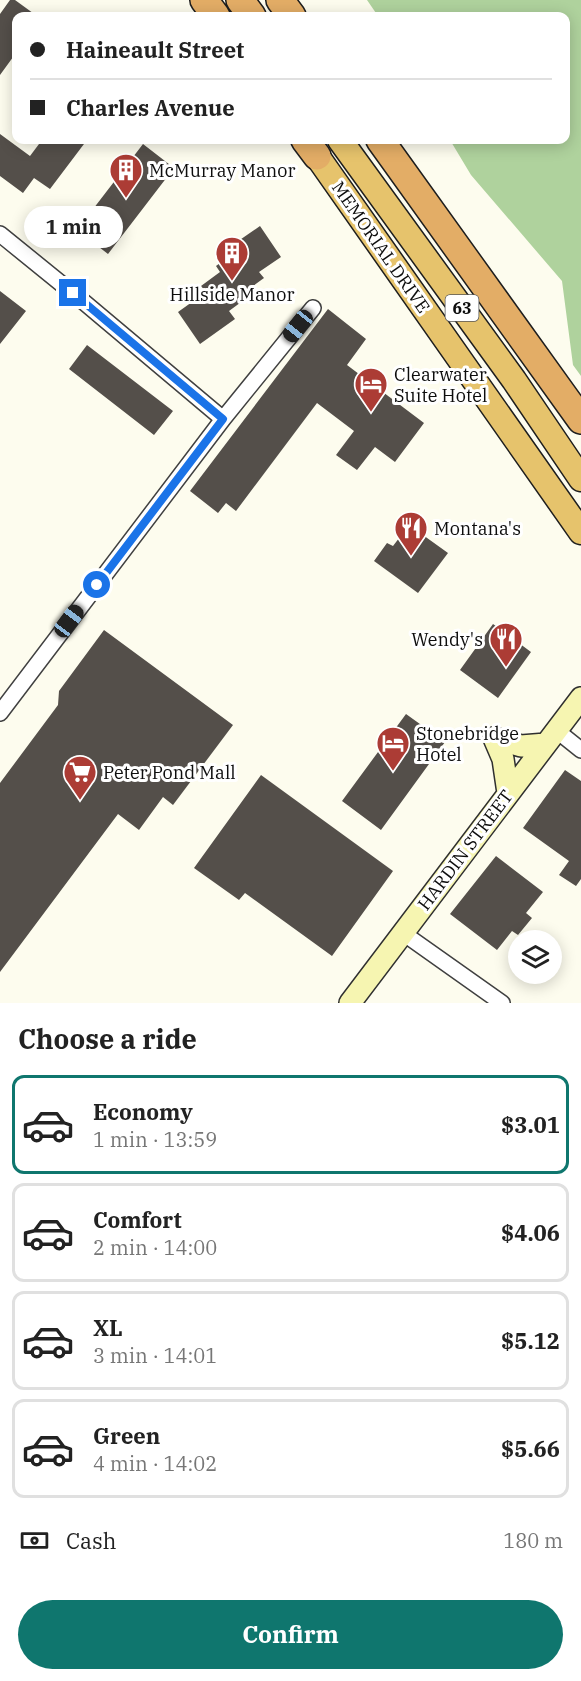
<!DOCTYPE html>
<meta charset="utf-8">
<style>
body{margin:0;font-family:"IBM Plex Serif",serif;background:#f6f6f6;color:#222;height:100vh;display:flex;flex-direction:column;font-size:22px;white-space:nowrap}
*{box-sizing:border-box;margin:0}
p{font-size:20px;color:#767676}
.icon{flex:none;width:33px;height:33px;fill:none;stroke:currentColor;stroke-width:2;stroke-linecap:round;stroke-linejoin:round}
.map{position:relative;height:1003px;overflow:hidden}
.side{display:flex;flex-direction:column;background:#fff;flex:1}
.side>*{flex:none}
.hud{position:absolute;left:12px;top:12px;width:558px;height:132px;border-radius:12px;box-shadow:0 3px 15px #0003;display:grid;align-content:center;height:132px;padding:0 18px;background:#fff}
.buttons{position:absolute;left:508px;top:930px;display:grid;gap:12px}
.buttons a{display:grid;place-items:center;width:54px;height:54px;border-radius:50%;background:#fff;box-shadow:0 3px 15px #0003;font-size:30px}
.end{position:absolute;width:27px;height:27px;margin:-14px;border:8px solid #1a73e8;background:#fff;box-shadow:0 0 0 3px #fff}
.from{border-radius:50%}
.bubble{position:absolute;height:42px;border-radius:21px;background:#fff;box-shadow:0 3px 15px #0003;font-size:20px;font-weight:700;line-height:42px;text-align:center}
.car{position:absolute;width:18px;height:36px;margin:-18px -9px;border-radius:8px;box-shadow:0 0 4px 2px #0007;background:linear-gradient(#222 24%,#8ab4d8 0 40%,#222 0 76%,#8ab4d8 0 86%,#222 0)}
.hud b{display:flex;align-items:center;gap:21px;height:57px;font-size:22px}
.hud b+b{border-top:2px solid #e0e0e0}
.hud i{width:15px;height:15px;background:#222}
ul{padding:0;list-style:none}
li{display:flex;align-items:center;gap:18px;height:99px;margin:0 12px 9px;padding:0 6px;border:3px solid #e0e0e0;border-radius:12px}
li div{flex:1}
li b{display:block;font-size:22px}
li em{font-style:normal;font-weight:700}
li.selected{border-color:#0f766e}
li>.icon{width:54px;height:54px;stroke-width:1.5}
h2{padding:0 18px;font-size:27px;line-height:72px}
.pay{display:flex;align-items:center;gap:15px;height:66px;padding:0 18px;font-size:22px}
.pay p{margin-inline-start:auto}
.button{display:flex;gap:12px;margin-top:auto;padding:12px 18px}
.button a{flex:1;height:69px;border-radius:36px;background:#0f766e;color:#fff;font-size:24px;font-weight:700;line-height:69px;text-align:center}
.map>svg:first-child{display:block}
</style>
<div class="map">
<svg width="581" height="1003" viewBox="0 0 581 1003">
<rect width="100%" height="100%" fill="#fdfcee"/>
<path fill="#afd29d" d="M367,0H581V376L573,365L562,281L471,175L450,140H566V16H378Z"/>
<path fill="#544f4a" d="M10,0H15L37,16H16V53L0,75V14Z
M0,134L30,156L42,140H87L50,189L34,178L23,193L0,176Z
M143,144L174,168L108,254L77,230Z
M260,226L281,257L259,272L264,278L245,292L248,297L229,311L235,319L200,344L178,312L206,292L201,286L220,272L216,266L235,252L231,246Z
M0,291L26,311L0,344Z
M328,309L366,339L347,365L424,423L395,462L375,447L357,470L336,455L354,431L317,403L236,511L226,503L218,513L190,491Z
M87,345L173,411L154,435L69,369Z
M409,525L448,553L418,593L374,561L387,543L393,546Z
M493,624L531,652L498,698L460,670Z
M104,630L233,725L173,805L163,797L139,830L118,814L0,972V783L58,705L59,691Z
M406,714L445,742L381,830L342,801Z
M565,770L581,781V879L576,886L559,875L569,861L523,828Z
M261,775L393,871L332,956L245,893L239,900L194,868Z
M496,856L543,892L526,913L532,918L518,935L512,931L497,950L450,914Z"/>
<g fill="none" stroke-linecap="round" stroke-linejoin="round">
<g stroke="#404040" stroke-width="18">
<path id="minor" d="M0,234L85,303L223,419
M0,713L223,419L313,308
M556,730L581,750
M403,933L502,1003"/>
</g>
<g stroke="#2f2f2f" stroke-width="24">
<path id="secondary" d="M494,738L503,759L508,793
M494,738L521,746L546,744
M350,1003L581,698"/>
</g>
<g stroke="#1e1e1e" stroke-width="27">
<path id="trunk" d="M340,140L514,380L581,479
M317,156L581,532"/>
</g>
<g stroke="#1e1e1e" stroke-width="30">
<path id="motorway" d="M204,0L216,16
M240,0L252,16
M280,0L292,16
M305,140L317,156
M380,140L581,420"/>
</g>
<use href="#minor" stroke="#fff" stroke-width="15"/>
<use href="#secondary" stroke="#f6f5b1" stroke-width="21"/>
<use href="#trunk" stroke="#e6c36c" stroke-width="24"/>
<use href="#motorway" stroke="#e3ad66" stroke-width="27"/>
</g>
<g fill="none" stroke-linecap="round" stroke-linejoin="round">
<path stroke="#1a73e8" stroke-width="8" d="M73,293L223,419L97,585"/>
</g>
<defs>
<g id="building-pin" transform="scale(1.725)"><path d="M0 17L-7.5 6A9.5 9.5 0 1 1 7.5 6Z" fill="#ac3c35" stroke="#fff"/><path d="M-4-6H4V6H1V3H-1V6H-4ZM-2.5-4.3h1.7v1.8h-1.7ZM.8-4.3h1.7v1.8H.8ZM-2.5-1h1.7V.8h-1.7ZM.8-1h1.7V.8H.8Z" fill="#fff"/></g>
<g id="hotel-pin" transform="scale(1.725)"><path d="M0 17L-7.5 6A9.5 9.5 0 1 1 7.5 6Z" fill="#ac3c35" stroke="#fff"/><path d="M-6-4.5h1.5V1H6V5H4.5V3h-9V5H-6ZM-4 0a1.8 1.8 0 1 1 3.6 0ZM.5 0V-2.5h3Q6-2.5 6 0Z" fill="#fff"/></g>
<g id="restaurant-pin" transform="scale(1.725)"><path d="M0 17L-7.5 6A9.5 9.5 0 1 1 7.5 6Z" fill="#ac3c35" stroke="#fff"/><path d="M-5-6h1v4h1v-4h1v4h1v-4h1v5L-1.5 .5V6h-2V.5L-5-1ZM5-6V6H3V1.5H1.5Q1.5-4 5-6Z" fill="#fff"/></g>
<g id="supermarket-pin" transform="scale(1.725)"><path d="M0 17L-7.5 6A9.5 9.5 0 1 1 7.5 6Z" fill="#ac3c35" stroke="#fff"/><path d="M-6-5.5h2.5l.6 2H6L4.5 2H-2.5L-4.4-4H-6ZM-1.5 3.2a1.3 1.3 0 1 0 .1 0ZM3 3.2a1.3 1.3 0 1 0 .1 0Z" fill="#fff"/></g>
</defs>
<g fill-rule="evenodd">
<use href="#building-pin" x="126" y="170"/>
<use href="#building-pin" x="232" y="253"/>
<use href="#hotel-pin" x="371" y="384"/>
<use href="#restaurant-pin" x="411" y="528"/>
<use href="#restaurant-pin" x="506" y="639"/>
<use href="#hotel-pin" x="393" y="743"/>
<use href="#supermarket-pin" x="80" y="772"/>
</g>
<g text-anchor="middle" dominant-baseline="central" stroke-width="6" stroke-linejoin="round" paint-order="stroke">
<rect fill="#fff" stroke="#565656" stroke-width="1.5" x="445.5" y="295" width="33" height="26" rx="4.5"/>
<g font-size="16" font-weight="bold" fill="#0d0d0d">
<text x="462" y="308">63</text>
</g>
<g font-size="18" fill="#0d0d0d" stroke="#fff" text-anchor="start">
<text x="149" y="170">McMurray Manor</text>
<text x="232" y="294" text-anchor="middle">Hillside Manor</text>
<text x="394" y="374">Clearwater<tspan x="394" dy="21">Suite Hotel</tspan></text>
<text x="434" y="528">Montana's</text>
<text x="483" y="639" text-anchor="end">Wendy's</text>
<text x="416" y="733">Stonebridge<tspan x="416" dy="21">Hotel</tspan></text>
<text x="103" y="772">Peter Pond Mall</text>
</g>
<g font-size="18" fill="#0d0d0d" stroke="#fff">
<text transform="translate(381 247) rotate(55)">MEMORIAL DRIVE</text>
<text transform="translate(465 850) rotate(-53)">HARDIN STREET</text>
</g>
</g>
</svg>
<div class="buttons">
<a><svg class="icon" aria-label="layers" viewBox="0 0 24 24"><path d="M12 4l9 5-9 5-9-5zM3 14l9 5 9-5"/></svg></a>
</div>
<i class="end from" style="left:97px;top:585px"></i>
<i class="end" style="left:73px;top:293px"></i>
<div class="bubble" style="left:24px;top:206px;width:99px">1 min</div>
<i class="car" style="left:298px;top:326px;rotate:219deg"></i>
<i class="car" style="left:69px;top:621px;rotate:37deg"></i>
<div class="hud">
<b><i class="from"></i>Haineault Street</b>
<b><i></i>Charles Avenue</b>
</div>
</div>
<section class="side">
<h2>Choose a ride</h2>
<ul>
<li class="selected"><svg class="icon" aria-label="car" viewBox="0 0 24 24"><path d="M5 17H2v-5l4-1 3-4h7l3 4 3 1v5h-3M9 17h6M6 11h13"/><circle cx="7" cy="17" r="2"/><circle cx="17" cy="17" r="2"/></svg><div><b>Economy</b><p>1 min · 13:59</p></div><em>$3.01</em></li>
<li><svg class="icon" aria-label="car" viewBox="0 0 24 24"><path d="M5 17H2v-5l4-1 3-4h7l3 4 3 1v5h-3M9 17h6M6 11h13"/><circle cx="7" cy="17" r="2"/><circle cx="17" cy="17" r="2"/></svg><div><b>Comfort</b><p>2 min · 14:00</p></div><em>$4.06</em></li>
<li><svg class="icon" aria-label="car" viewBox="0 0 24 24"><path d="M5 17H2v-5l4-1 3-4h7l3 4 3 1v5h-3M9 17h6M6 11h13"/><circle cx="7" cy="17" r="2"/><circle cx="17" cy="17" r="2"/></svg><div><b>XL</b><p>3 min · 14:01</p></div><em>$5.12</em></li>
<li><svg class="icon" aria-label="car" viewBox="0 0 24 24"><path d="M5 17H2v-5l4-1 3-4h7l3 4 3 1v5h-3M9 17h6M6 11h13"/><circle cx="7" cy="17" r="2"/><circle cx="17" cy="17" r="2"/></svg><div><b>Green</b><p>4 min · 14:02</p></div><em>$5.66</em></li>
</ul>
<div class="pay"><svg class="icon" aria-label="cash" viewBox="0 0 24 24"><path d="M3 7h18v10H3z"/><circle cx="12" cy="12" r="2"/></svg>Cash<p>180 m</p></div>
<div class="button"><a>Confirm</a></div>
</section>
